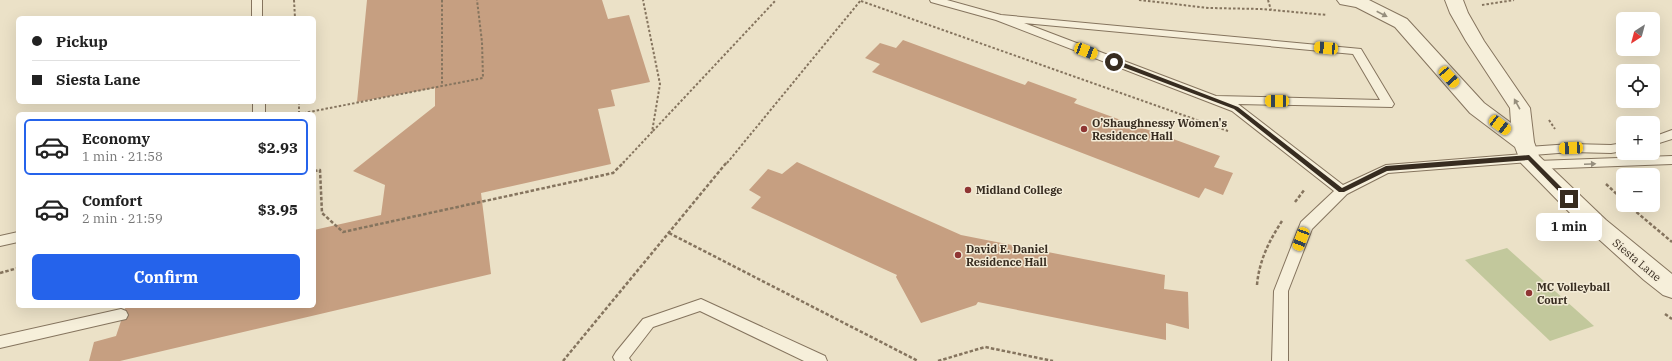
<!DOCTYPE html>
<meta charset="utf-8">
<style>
body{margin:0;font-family:"IBM Plex Serif",serif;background:#f6f6f6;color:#222;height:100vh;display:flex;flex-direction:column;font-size:15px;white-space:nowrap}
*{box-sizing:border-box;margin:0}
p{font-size:13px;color:#767676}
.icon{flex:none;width:22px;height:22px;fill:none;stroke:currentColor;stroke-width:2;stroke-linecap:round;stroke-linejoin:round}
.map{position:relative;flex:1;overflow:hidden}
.panel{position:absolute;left:16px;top:112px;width:300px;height:196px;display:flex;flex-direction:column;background:#fff;border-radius:6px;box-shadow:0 4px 16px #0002}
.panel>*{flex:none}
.hud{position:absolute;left:16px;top:16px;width:300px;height:88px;border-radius:6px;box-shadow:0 4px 16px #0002;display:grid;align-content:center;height:88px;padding:0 16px;background:#fff}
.needle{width:26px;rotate:216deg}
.buttons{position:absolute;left:1616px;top:12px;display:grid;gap:8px}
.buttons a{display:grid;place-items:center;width:44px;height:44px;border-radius:6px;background:#fff;box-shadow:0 4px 16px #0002;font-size:20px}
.end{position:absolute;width:18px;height:18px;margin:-9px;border:5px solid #372c20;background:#fff;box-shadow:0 0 0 2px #fff}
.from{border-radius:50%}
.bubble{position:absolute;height:28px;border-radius:6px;background:#fff;box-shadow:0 4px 16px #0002;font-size:13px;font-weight:800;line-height:28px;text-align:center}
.car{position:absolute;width:12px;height:24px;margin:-12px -6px;border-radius:5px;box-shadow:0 0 3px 1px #0007;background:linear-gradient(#f5c518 24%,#345 0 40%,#f5c518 0 76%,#345 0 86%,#f5c518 0)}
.hud b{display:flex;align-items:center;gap:14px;height:38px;font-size:15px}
.hud b+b{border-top:1px solid #e0e0e0}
.hud i{width:10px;height:10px;background:#222}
ul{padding:7px 0 0;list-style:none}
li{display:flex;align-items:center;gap:12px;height:56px;margin:0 8px 6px;padding:0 8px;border:2px solid transparent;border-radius:6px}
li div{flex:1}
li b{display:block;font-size:15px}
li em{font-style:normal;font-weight:800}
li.current{border-color:#2563eb}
li>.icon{width:36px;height:36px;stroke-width:1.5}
.button{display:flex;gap:8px;margin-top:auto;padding:8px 16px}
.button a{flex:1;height:46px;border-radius:6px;background:#2563eb;color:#fff;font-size:16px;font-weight:800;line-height:46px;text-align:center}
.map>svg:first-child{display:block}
</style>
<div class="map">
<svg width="1672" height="361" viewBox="0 0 1672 361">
<rect width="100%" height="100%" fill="#ebe1c7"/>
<path fill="#c2c89c" d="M1507,248L1594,326L1550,341L1465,260Z"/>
<path fill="#c69f81" d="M367,0H602L608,19L629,15L650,82L611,90L615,106L598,109L611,164L481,193L491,274L120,361H89L94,342L116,336L126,306H314V230L381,215L385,185L353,171L435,106V88L357,102Z
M903,40L1025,85L1028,81L1077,99L1074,103L1220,156L1214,167L1233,173L1223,195L1205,188L1199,198L872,72L880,64L865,58L880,43L896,48Z
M797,162L961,235L1165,275L1164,289L1188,292L1189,329L1166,323V340L978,302L976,305L921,323L896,277L897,275L751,208L761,197L749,190L768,169L782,174Z"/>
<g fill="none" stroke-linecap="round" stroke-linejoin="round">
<g stroke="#85745e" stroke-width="2">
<path id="service" d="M252,0H262V18H252Z
M930,0H947L1001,15L1361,49L1394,104L1392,107L1238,104L1343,185L1386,165L1524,154L1522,151L1524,148L1528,147L1571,144L1611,145L1623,143V151L1611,153L1571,152L1533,155L1535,158L1533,161L1529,162L1388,173L1347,194L1312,229L1288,291V361H1272L1274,291L1301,222L1334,191L1232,111L996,20L931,2ZM1024,23L1353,54L1380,100L1216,96Z
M253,102H265V114H253Z
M1672,130V139L1653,145V137Z
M1672,156V164L1537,169L1532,168L1531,165L1532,162L1537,161Z
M18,232V242L0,246V236Z
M701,299L825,356L827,361H804L700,311L653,327L629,358L631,361H615L613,357L616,352L643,319Z
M121,309L126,311L128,315L126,319L0,348V336Z"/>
</g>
<g stroke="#85745e" stroke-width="2">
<path id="minor" d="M1337,0H1369L1407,19L1484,103L1511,123L1510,108L1466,41L1450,13L1445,0H1463L1468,13L1484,41L1530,108L1534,142L1539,156L1606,220L1672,274V298L1663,295L1644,280L1572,215L1521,163L1515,147L1470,113L1395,27L1356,7L1340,4Z"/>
</g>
<path stroke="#85745e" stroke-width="2" stroke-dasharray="2.5 2" stroke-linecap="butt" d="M294,0L295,18
M442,0V86
M1139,0L1209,8L1261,9L1327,15
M1268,0L1271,10
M861,1L1228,131
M1482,5L1514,0
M299,102V114
M299,114L483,78L482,42L477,0
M1549,120L1555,129
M653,131L776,0
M623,163L652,132L660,84L643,0
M727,163L861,0"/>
<path stroke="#85745e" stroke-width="2.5" stroke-dasharray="3.5 2" stroke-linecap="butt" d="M314,171L320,170L322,213L343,232L613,173L624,162
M1606,184L1623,200
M1295,202L1305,189
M1628,205L1672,242
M669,233L918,361
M0,273L18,268
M1257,285C1259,261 1269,241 1282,221
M1665,314L1672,319
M563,361L727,162
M938,361L985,347L1053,361"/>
<use href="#service" fill="#f6efda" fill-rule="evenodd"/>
<use href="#minor" fill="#f6efda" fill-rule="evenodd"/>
</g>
<defs><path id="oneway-solid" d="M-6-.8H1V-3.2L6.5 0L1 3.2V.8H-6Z"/></defs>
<g fill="#968e7d">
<use href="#oneway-solid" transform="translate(1382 14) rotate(27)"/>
<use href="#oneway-solid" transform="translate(1517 104) rotate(-119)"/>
<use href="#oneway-solid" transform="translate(1590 164) rotate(-2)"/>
</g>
<path fill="#372c20" d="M1112,60H1116L1238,107L1342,188L1386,166L1529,155L1573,199L1569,201L1567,200L1528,160L1387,171L1344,192H1339L1234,109L1112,63Z"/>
<g fill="#8f3533" stroke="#f3ebd6" stroke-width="1.5">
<circle cx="1084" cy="129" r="4"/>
<circle cx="968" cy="190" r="4"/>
<circle cx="958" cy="255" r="4"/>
<circle cx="1529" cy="293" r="4"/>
</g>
<g text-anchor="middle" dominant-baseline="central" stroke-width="3" stroke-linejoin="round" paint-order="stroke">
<g font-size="11" font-weight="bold" fill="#372c20" stroke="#f3ebd6" text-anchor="start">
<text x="1092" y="123">O’Shaughnessy Women's<tspan x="1092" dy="13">Residence Hall</tspan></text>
<text x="976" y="190">Midland College</text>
<text x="966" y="249">David E. Daniel<tspan x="966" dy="13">Residence Hall</tspan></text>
<text x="1537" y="287">MC Volleyball<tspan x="1537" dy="13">Court</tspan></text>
</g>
<g font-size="11" fill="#372c20" stroke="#f3ebd6">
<text transform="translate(1637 260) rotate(40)">Siesta Lane</text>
</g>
</g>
</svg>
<div class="buttons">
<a><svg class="needle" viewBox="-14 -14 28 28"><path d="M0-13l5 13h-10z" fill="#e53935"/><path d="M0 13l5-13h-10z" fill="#767676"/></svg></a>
<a><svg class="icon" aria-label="locate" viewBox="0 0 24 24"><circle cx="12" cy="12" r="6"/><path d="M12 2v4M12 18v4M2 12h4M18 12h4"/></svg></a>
<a>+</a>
<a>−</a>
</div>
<i class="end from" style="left:1114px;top:62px"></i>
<i class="end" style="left:1569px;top:199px"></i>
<div class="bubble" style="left:1536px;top:213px;width:66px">1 min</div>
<i class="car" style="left:1326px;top:48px;rotate:275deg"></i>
<i class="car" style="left:1086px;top:51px;rotate:111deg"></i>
<i class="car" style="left:1449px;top:77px;rotate:138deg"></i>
<i class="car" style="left:1277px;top:101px;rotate:271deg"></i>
<i class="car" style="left:1500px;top:125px;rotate:127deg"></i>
<i class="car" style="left:1571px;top:148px;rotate:267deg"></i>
<i class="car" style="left:1301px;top:239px;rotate:201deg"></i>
<div class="hud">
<b><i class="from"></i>Pickup</b>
<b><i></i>Siesta Lane</b>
</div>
<section class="panel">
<ul>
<li class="current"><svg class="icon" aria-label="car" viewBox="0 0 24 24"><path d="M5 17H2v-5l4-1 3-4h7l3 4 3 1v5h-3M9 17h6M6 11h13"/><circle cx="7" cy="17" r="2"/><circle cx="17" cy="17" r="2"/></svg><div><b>Economy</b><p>1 min · 21:58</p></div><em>$2.93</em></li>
<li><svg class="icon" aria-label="car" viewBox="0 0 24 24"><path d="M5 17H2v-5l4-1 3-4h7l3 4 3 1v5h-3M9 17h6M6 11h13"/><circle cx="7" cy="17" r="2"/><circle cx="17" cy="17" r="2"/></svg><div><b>Comfort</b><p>2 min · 21:59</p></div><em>$3.95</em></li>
</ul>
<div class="button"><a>Confirm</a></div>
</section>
</div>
